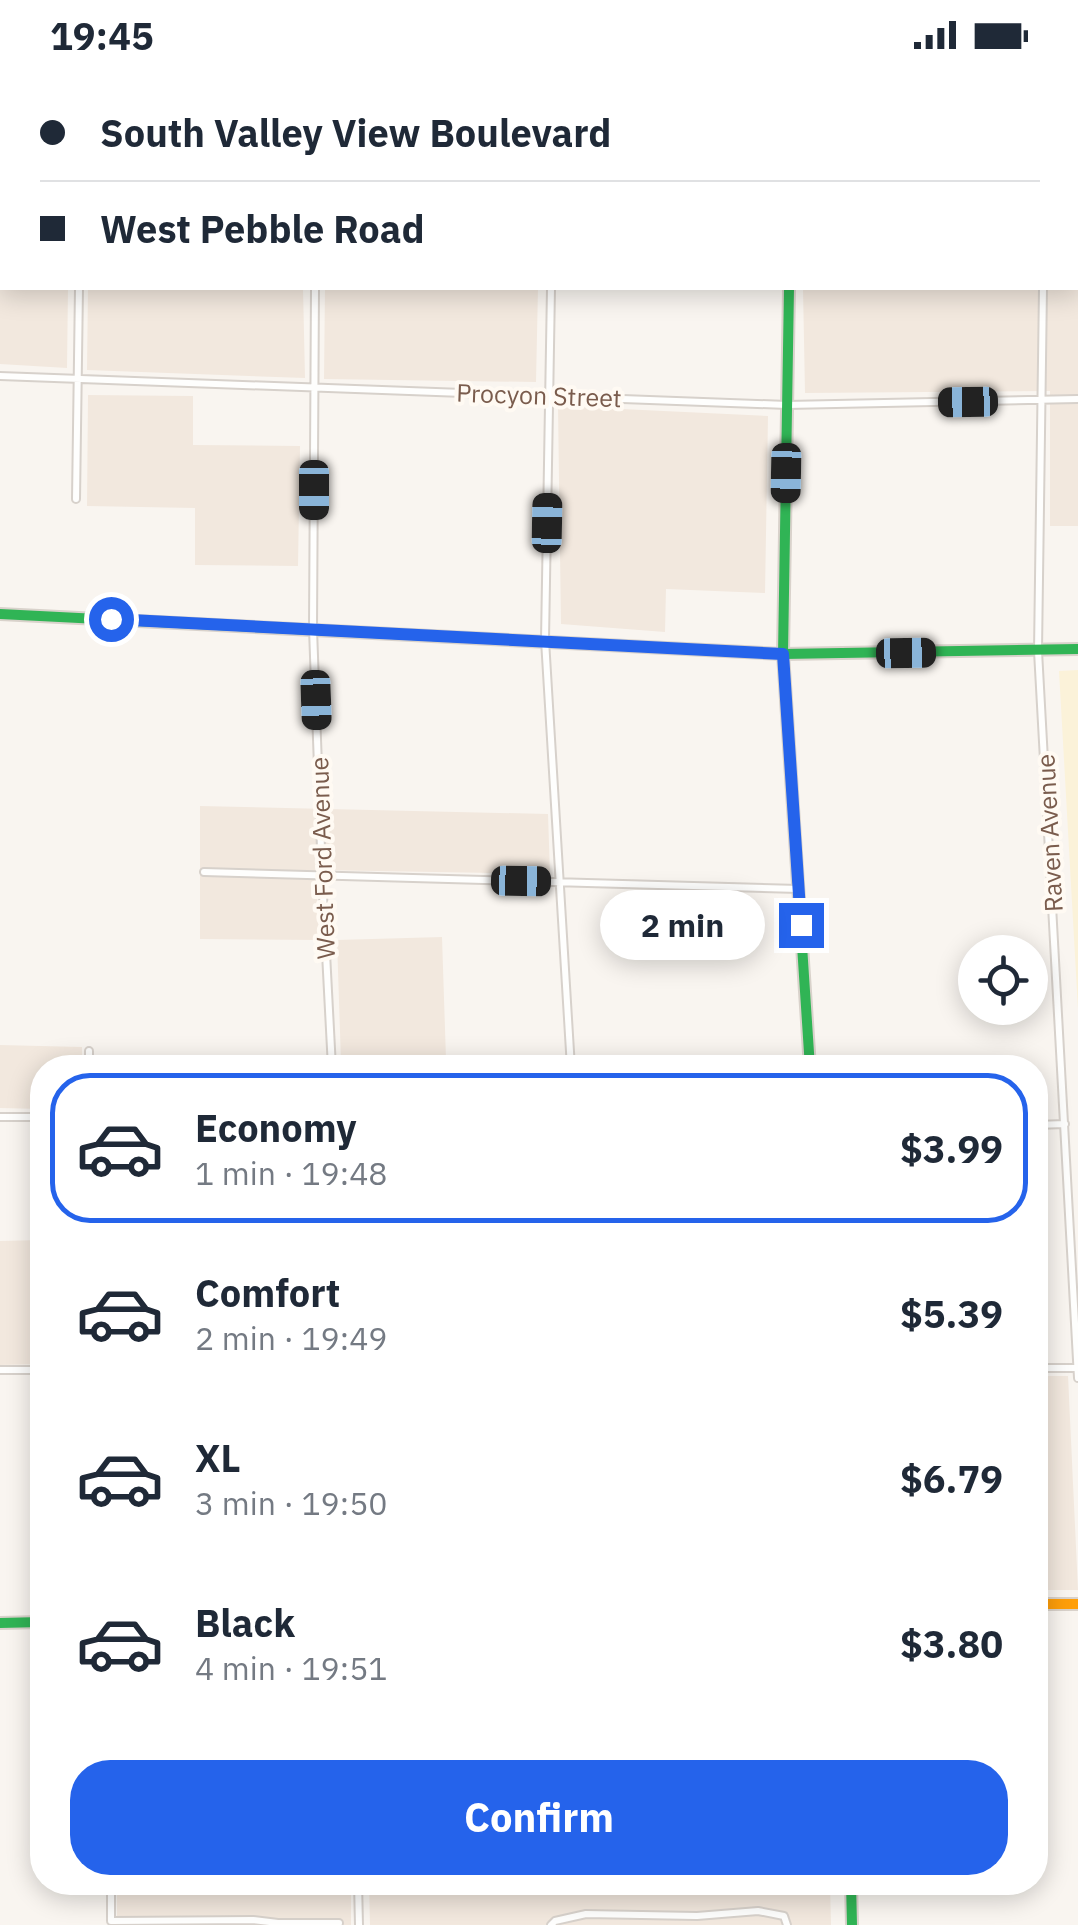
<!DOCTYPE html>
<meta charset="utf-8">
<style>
body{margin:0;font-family:"IBM Plex Sans",sans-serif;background:#f2f2f3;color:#1f2937;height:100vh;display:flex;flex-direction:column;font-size:38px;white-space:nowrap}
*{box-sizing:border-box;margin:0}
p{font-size:32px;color:#747a83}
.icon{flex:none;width:55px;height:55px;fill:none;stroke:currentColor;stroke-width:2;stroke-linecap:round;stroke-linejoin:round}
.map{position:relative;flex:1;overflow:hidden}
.details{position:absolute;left:30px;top:985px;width:1018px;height:840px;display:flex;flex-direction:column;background:#fff;border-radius:40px;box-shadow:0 5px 25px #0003}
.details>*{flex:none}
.banner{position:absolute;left:0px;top:0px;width:1080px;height:220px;box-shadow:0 5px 25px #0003;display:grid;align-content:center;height:220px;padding:0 40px;background:#fff}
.buttons{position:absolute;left:958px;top:865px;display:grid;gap:20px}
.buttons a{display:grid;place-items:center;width:90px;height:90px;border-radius:50%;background:#fff;box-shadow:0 5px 25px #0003;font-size:50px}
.end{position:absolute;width:45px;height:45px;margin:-22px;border:12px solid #2563eb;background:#fff;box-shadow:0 0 0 5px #fff}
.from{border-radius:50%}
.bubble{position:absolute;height:70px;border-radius:35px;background:#fff;box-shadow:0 5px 25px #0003;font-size:32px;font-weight:700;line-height:70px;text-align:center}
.car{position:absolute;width:30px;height:60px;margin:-30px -15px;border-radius:12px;box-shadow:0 0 8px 2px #0007;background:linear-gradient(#222 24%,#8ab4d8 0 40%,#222 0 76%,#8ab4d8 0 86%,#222 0)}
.banner b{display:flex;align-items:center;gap:35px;height:95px;font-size:38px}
.banner b+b{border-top:2px solid #e0e1e3}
.banner i{width:25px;height:25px;background:#1f2937}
ul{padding:18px 0 0;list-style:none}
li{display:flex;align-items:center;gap:30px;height:150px;margin:0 20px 15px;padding:0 20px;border:5px solid transparent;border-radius:40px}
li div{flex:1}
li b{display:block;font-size:38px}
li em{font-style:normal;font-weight:700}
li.on{border-color:#2563eb}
li>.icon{width:90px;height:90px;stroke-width:1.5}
.primary-button{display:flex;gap:20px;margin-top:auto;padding:20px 40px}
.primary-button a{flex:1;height:115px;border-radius:40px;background:#2563eb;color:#fff;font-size:40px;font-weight:700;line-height:115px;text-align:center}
.status{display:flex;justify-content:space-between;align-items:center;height:70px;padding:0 50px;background:#fff;direction:ltr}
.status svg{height:28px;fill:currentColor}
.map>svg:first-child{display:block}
</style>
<div class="status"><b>19:45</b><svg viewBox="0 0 49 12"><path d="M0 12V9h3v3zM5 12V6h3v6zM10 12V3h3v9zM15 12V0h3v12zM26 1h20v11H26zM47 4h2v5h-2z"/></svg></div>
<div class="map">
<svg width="1078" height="1855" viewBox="0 0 1078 1855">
<rect width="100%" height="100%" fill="#f9f5f0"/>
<path fill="#f2e8de" d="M0,0H71V2H2V218H68L67,298L0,294Z
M564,0H1078V456H1050V321L805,323L803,218H1078V2H564Z
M88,218H303L305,308L87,300Z
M325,218H538L536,312L324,309Z
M88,325L193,326V375L300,376L298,496L195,495V438L87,436Z
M558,336L768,346L765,523L666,519L665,562L561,554Z
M200,736L548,744L550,804L316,800L319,870L200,869Z
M442,867L446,989L341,992L337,870Z
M0,975L82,977V997L42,998V1039L0,1038Z
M210,990L318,991V997H210Z
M42,1170V1294L0,1295V1171Z
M1035,1306H1068L1078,1520H1035Z
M117,1813H351V1855H117Z
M369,1813H830L831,1855H370Z"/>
<path fill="#fbf2d9" d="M1078,600V939L1059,601Z"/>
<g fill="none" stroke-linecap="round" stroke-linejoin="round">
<g stroke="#d7d1cb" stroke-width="10">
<path id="street" d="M82,2V0
M317,2V0
M554,2V0
M1048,2V0
M315,218L313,559L322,806L332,998
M551,218L545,570L571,998
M1043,218L1038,581L1078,1308
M0,306L787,335L1078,329
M76,429L79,218
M204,802L799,819
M89,998V981
M0,1047H42
M1035,1055L1065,1054
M1035,1298H1077
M0,1300H42
M111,1812V1851
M358,1812L359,1855
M111,1851L253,1850L278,1853H339
M551,1855L555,1851L586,1844L697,1846L758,1841L784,1846L787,1855"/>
</g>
<g stroke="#d9d2cb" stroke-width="14">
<path id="fast" d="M786,0V2
M789,218L783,584L810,998
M0,544L783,584L1078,579
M0,1553L42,1552
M851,1812L852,1855"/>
</g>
<g stroke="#d9d2cb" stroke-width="14">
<path id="slow" d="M1035,1534H1078"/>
</g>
<use href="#street" stroke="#fefefd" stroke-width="6"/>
<use href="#fast" stroke="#30b455" stroke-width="10"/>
<use href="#slow" stroke="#ff9f0a" stroke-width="10"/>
</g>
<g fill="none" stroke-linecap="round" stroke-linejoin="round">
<path stroke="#2563eb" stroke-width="12" d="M111,549L783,584L801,855"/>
</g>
<g text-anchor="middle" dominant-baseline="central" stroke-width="8" stroke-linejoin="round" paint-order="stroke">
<g font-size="25" fill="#7a5c4d" stroke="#fffaf3">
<text transform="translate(539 325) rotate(2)">Procyon Street</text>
<text transform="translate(1049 763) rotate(-93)">Raven Avenue</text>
<text transform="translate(322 788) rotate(-92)">West Ford Avenue</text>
</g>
</g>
</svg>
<div class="buttons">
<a><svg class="icon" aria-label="locate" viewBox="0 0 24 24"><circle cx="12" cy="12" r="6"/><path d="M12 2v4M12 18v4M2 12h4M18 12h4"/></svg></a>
</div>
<i class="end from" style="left:111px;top:549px"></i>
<i class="end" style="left:801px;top:855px"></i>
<div class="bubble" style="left:600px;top:820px;width:165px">2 min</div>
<i class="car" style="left:968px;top:332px;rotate:269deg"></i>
<i class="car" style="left:786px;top:403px;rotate:181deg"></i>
<i class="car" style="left:314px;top:420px;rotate:180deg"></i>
<i class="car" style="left:547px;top:453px;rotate:1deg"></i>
<i class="car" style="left:906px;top:583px;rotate:89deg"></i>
<i class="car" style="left:316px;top:630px;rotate:178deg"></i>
<i class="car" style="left:521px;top:811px;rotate:91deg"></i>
<div class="banner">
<b><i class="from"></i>South Valley View Boulevard</b>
<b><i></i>West Pebble Road</b>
</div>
<section class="details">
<ul>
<li class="on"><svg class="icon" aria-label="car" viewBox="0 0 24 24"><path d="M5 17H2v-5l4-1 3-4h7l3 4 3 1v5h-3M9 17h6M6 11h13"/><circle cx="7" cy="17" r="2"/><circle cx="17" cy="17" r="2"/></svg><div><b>Economy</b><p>1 min · 19:48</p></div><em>$3.99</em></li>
<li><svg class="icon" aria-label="car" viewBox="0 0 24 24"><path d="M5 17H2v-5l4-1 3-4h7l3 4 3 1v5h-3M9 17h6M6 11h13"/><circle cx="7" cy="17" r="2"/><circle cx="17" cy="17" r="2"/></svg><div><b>Comfort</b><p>2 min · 19:49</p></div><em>$5.39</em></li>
<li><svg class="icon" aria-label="car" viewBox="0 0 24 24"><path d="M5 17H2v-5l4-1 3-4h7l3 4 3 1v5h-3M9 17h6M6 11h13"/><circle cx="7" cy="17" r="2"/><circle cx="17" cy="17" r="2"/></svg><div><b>XL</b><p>3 min · 19:50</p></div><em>$6.79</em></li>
<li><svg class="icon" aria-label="car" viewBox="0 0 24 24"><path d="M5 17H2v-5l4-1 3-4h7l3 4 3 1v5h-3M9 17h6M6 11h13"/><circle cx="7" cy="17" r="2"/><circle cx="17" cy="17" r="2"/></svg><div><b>Black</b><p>4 min · 19:51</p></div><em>$3.80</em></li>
</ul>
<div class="primary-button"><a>Confirm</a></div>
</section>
</div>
